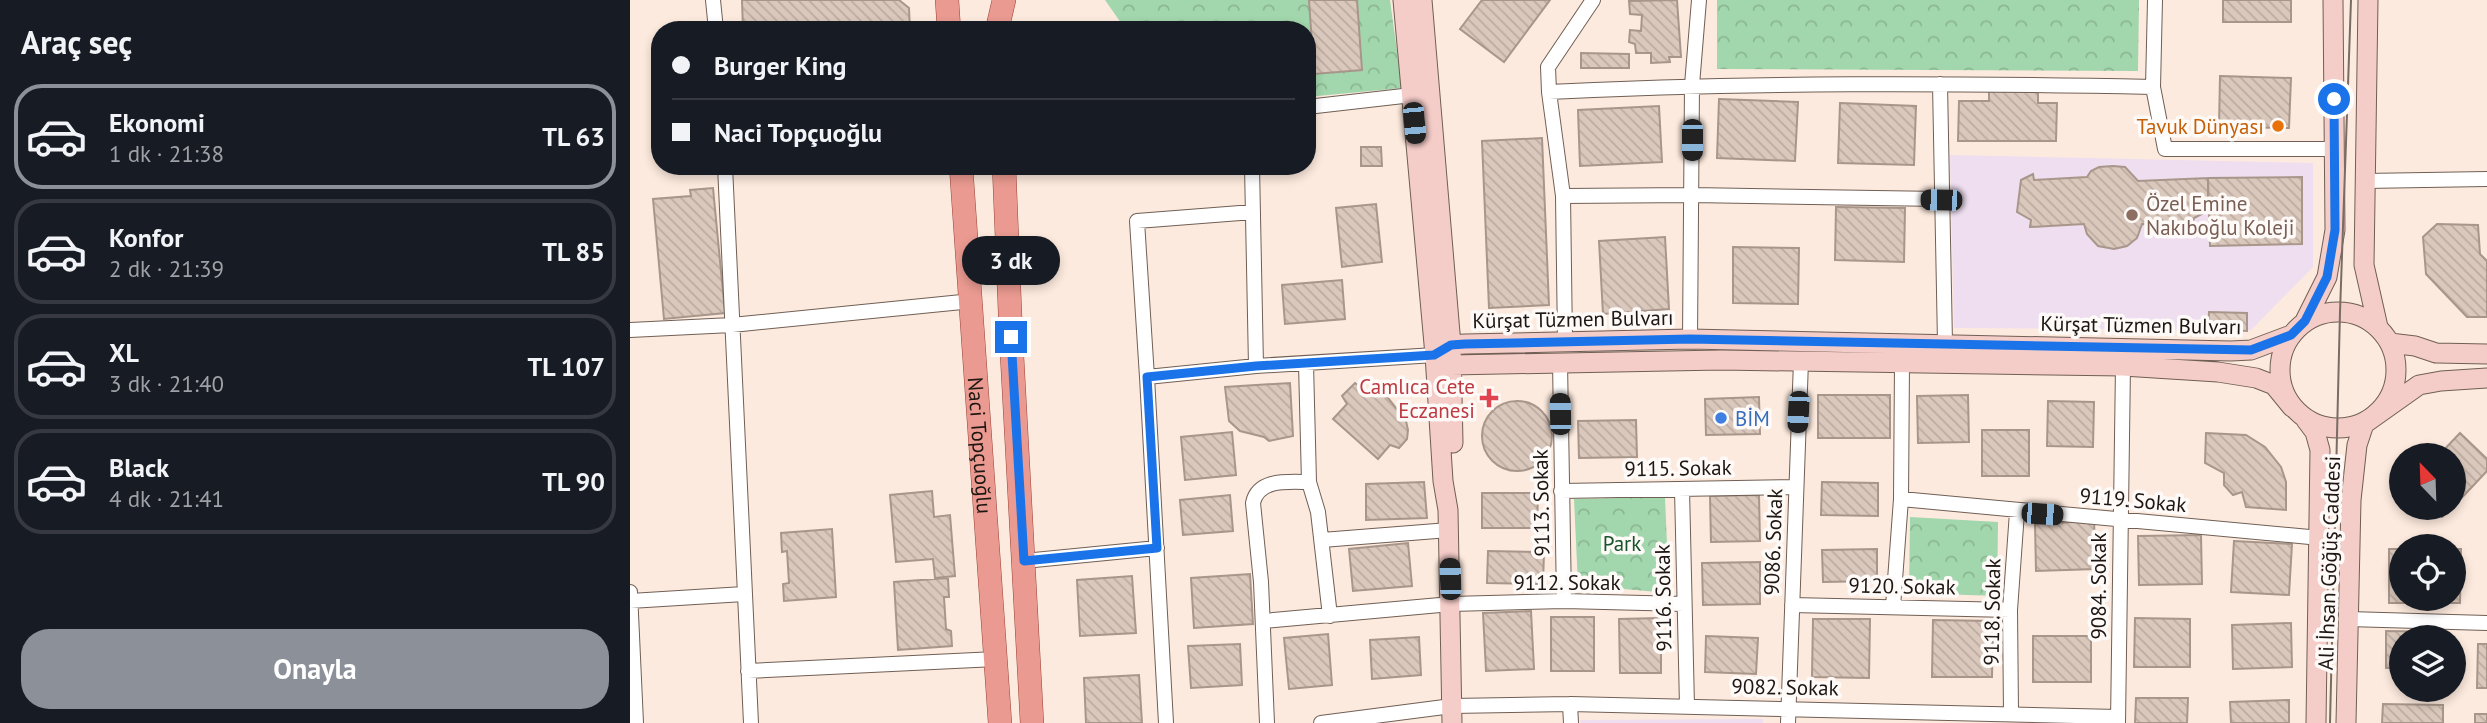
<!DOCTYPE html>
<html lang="tr">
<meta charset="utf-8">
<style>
body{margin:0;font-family:"PT Sans",sans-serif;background:#242831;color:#f1f3f6;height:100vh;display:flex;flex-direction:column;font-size:26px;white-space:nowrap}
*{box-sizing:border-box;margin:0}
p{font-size:23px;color:#9ea1a6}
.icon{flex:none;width:38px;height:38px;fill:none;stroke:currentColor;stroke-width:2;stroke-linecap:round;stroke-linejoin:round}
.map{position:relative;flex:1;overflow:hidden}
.panel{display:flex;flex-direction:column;background:#171b24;width:630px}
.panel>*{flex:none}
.hud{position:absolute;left:21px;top:21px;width:665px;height:154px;border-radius:28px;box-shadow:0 4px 10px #0003;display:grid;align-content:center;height:154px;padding:0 21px;background:#171b24}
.needle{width:46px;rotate:337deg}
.controls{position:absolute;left:1759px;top:443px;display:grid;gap:14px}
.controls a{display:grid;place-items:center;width:77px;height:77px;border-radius:50%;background:#171b24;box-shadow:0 4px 10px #0003;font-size:35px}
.end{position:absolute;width:32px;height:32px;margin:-16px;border:9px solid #1a73e8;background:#fff;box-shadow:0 0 0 4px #fff}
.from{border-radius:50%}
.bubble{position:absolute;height:49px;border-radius:24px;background:#171b24;box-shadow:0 4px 10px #0003;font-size:23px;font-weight:800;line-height:49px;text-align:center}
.car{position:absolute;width:21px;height:42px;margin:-21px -10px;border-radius:9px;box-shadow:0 0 5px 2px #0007;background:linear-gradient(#222 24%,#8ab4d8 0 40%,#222 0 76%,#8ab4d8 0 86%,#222 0)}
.hud b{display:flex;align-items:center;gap:24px;height:66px;font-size:26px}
.hud b+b{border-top:2px solid #363941}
.hud i{width:18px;height:18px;background:#f1f3f6}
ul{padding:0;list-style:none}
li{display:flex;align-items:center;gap:21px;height:105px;margin:0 14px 10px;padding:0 7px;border:4px solid #363941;border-radius:28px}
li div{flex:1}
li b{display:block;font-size:26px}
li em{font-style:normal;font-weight:800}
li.active{border-color:#8c9099}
li>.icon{width:63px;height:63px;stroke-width:1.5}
h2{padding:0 21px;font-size:32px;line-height:84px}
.primary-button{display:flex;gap:14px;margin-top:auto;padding:14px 21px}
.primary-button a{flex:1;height:80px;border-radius:28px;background:#8c9099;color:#fff;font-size:28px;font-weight:800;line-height:80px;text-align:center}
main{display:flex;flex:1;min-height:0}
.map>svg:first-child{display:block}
</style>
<main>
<section class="panel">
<h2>Araç seç</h2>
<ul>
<li class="active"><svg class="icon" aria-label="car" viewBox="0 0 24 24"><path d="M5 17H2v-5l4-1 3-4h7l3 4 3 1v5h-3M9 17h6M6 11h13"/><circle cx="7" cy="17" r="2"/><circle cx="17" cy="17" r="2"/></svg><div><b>Ekonomi</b><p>1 dk · 21:38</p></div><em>TL 63</em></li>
<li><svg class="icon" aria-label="car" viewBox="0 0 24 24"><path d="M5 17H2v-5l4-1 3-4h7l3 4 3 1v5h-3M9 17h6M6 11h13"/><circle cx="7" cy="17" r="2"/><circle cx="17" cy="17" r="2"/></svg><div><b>Konfor</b><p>2 dk · 21:39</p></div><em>TL 85</em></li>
<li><svg class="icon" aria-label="car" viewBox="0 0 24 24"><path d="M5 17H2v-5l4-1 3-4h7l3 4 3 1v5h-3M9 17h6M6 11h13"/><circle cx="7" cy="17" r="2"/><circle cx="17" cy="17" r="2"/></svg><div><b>XL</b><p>3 dk · 21:40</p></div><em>TL 107</em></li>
<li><svg class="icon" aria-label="car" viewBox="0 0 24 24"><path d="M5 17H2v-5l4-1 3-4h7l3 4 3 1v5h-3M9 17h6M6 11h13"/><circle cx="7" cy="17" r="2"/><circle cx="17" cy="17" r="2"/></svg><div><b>Black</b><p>4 dk · 21:41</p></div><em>TL 90</em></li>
</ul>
<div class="primary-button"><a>Onayla</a></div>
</section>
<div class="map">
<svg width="1857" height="723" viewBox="0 0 1857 723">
<defs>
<pattern id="forest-crowns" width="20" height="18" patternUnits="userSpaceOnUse" patternTransform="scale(1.75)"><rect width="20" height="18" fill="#a2d6ac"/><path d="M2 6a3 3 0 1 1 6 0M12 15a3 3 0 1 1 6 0" fill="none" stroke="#8bb793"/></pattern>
<pattern id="building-back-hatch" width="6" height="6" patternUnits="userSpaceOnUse" patternTransform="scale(1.75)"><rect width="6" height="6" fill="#dbc8bc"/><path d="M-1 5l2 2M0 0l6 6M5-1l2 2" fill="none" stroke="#bcaba1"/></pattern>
</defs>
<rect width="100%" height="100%" fill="#fdeade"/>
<path fill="#eedef0" d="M1320,155L1683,163V267L1621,330L1324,328Z
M1133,719V723H951L950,720Z"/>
<path fill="url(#forest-crowns)" d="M475,0H760L772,88L677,97V30H496Z
M1087,0H1509L1508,71L1087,69Z
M1035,497L1039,593L948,585L944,499Z
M1280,517L1368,522L1367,596L1279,593Z"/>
<path fill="url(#building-back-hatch)" stroke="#a8968b" stroke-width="2" d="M112,0H269L279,8L280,30H113Z
M679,0H727L732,70L684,74Z
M852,0H920L874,62L830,29Z
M1047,0L1051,57H1039L1040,62L1021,63V53H1006L1005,44L999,42L1000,30L1011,31L1012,15L1000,14L999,1Z
M1593,0H1661V22H1593Z
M951,53L999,54V68H951Z
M1590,76L1661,78L1659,128L1589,127Z
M1359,89H1408V103H1427L1426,141H1328L1329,101H1359Z
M1089,99L1168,102L1165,161L1087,158Z
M1210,103L1286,106L1284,165L1208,163Z
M1029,106L1032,162L950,166L948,110Z
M912,138L919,305L859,308L852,141Z
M731,147H751L752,166H731Z
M1483,166L1495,167L1508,181L1578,178V211L1564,218L1562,225L1512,224L1507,238L1497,246L1484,249L1468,246L1457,234L1454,224L1400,227L1401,220L1387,212L1391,180L1403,174L1404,180L1457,177L1461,171L1469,167Z
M1672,177V244L1580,246L1578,178Z
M83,188L95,313L34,319L23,199L61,196L60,190Z
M746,204L752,262L712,267L706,208Z
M1206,207L1275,208L1274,262L1205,260Z
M1807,224L1848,225L1850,254L1857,261V317H1837L1796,274L1793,237Z
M1035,237L1039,309L973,314L969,241Z
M1103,247L1169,248L1168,304L1103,303Z
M712,280L715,319L655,324L652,285Z
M1579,312L1617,313V331L1578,329Z
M660,383L663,436L639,441L634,437L610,431L599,421L595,387Z
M725,383L736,391L755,394L776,421L778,430L777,439L769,448L760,445L748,459L703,419L717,404L712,396Z
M1188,395H1260V438H1188Z
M1338,395L1339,442L1288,443L1287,396Z
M1129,397L1130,434L1076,435L1075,399Z
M852 436a35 35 0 1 1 70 0a35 35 0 1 1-70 0Z
M1418,401L1464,402L1463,447L1417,446Z
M1006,420L1007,457L949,458L948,421Z
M1352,430H1399V476H1352Z
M602,432L606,475L555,480L551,437Z
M1576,433L1616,435L1635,447L1651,467L1656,482V510L1616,507L1612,492L1603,495L1594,485V473L1575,463Z
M1830,433L1857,459V471L1824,506V455H1809Z
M794,482L797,518L736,520V484Z
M1192,482L1248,483V516L1191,515Z
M302,491L304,517L320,515L325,576L305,578L303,559L266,562L260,495Z
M852,493H908L907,528H852Z
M600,495L603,531L553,535L550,500Z
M1129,495L1130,541L1081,542L1080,496Z
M1802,508H1822L1812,517Z
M1464,521L1466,569L1406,571L1405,524Z
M202,529L206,597L154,601L153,584L159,583L157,551L152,552L151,533Z
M1571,535L1572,584L1509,585L1508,536Z
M1604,541L1662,544L1659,595L1601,592Z
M778,543L782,586L723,591L719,549Z
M1247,549V581L1193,582L1192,550Z
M1759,549H1771V598H1824V549H1831L1830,603H1759Z
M858,551L914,552L913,584L857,583Z
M1130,562V604L1073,605L1072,563Z
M620,574L623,624L564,628L561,578Z
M502,576L506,633L450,636L447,580Z
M318,578L319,597H314L316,629L321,631L322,646L268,650L264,582Z
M901,611L904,669L856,671L853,613Z
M921,617H964V671H921Z
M1031,618V673H990L989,619Z
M1505,618L1560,619V667H1504Z
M1183,619H1240L1239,678L1182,677Z
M1303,620L1363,621L1362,677H1302Z
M1661,623L1662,667L1603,669L1602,625Z
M1756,631L1817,632V637H1771V668H1756Z
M698,634L702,685L659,689L654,638Z
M1076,636L1128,638L1126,674L1075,672Z
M1403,636H1461V682H1403Z
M789,637L791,675L742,679L740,640Z
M610,644L612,685L561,688L558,646Z
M1848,644H1857V688H1847Z
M509,675L512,723H456L454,678Z
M1506,698H1558L1557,723H1505Z
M1659,700V723H1601L1600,702Z
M1753,704L1813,705V723H1752Z
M1845,714H1857V723H1845Z"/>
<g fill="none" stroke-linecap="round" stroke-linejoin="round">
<g stroke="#705f55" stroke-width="16">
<path id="street" d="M83,0L86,30
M1525,0L1523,87L1535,149H1704
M1310,84L1315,343
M919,92C1120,82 1321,83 1523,87
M677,107L782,95
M95,166L121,723
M622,166L626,366
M1734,181L1857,179
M933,196L1062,195L1311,199
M0,330L102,325L342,301
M1060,339L1062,85L1069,0
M935,341L933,196L919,92L918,67L963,0
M930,362L934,601
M517,377L507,221L623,212
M679,482L688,512L700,616
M1052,489L1057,706
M931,491L1165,487
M1271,499L1690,538
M692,540L819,530
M394,561L527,548
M0,592L6,723
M0,601L114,594
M1162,605L1380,610
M1263,607L1271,499L1272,363
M1718,619L1857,623
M633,621L821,604L934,601L1054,604
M118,671L366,659
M940,704L941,723
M1381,713L1380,610L1387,512
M536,723L517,377L626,366L805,355
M637,723L631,582L623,503C628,478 659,482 679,482L676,364
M691,723L822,706L940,704L1488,717
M1158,723L1171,361
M1488,723L1493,366"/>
</g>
<g stroke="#705f55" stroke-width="21">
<path id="secondary" d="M773,0L805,355L813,481L818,510L822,723
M792,0L821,345L823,443
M1738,0L1734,265L1748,327
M1650 370a58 58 0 1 1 116 0a58 58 0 1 1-116 0Z
M1675,321L1697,277L1705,230L1703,0
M1661,335L1621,350L1601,351L1060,339L835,344L821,345L805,355L821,365L1091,360L1493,366L1588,372L1626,378L1644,385L1662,407
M1760,343L1785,346L1806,353L1857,354
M1676,420L1685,432L1690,450L1686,723
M1716,723L1721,500L1727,445L1734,424L1789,385L1811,381L1857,378"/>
</g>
<g stroke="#994034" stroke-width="24">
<g id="primary">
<path d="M317,0L319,30"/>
<path d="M367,30L374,0"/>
<path id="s1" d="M331,166L370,723"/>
<path d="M374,166L381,337L402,723"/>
</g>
</g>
<use href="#street" stroke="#fff" stroke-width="14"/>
<use href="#secondary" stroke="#f4ccc8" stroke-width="19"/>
<use href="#primary" stroke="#ea9a90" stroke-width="23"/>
<path stroke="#786c65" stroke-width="2" d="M1700,723L1710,312L1721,0"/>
</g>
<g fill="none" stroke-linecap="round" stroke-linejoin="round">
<path stroke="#1a73e8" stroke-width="9" d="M381,337L394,561L527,548L517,377L626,366L804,355L821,345L835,344L1060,339L1621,350L1661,335L1675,321L1697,277L1705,230L1704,99"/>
</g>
<circle fill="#e8710a" stroke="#fefaf8" stroke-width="2.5" cx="1648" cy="126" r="7"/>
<circle fill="#8d6e63" stroke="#fefaf8" stroke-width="2.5" cx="1502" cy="215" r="7"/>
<path fill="#e0444e" stroke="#fefaf8" stroke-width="2.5" d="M855.5 387.5h7v7h7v7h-7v7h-7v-7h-7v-7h7z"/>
<circle fill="#3f7fe0" stroke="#fefaf8" stroke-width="2.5" cx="1091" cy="418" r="7"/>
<g text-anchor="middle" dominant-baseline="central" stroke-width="7" stroke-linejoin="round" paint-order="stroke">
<g font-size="21" fill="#c56008" stroke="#fefaf8" text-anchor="end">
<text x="1634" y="126">Tavuk Dünyası</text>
</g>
<g font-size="21" fill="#785e54" stroke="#fefaf8" text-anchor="start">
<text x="1516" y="203">Özel Emine<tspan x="1516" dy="24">Nakıboğlu Koleji</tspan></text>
</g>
<g font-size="21" fill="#1d1612" stroke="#fefaf8">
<text transform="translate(943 319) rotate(-1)">Kürşat Tüzmen Bulvarı</text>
<text transform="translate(1511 325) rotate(1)">Kürşat Tüzmen Bulvarı</text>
<text stroke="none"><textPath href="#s1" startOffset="280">Naci Topçuoğlu</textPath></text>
<text transform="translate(1048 468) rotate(-1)">9115. Sokak</text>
<text transform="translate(1503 500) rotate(5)">9119. Sokak</text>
<text transform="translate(911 503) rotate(-91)">9113. Sokak</text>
<text transform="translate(1143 542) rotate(-88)">9086. Sokak</text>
<text transform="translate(1699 563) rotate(-88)">Ali İhsan Göğüş Caddesi</text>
<text x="937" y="582">9112. Sokak</text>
<text transform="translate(1272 586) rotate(1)">9120. Sokak</text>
<text transform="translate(1468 586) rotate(-90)">9084. Sokak</text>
<text transform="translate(1033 598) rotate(-91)">9116. Sokak</text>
<text transform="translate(1362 612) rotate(-89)">9118. Sokak</text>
<text transform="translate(1155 687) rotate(1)">9082. Sokak</text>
</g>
<g font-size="21" fill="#be3a42" stroke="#fefaf8" text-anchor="end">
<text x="845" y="386">Camlıca Cete<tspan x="845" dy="24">Eczanesi</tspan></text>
</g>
<g font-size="21" fill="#366cbe" stroke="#fefaf8" text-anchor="start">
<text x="1105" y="418">BİM</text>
</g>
<g font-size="21" fill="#16552b" stroke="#fefaf8">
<text x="992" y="543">Park</text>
</g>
</g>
</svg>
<div class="controls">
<a><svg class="needle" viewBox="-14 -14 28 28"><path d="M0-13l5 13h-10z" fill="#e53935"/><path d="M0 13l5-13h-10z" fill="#9ea1a6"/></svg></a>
<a><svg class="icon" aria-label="locate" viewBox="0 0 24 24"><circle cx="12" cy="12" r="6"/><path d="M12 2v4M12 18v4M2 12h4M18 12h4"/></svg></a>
<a><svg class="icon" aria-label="layers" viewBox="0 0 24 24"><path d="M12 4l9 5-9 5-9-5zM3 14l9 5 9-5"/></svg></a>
</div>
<i class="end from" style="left:1704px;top:99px"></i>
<i class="end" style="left:381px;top:337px"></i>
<div class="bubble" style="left:332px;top:236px;width:98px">3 dk</div>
<i class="car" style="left:784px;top:123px;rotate:175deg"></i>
<i class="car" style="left:1062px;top:140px;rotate:180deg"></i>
<i class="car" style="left:1311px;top:200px;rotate:271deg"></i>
<i class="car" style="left:1168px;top:412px;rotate:183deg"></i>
<i class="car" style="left:930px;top:414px;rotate:359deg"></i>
<i class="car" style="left:1412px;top:514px;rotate:94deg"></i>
<i class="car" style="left:820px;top:579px;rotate:358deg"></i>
<div class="hud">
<b><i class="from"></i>Burger King</b>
<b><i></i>Naci Topçuoğlu</b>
</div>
</div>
</main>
